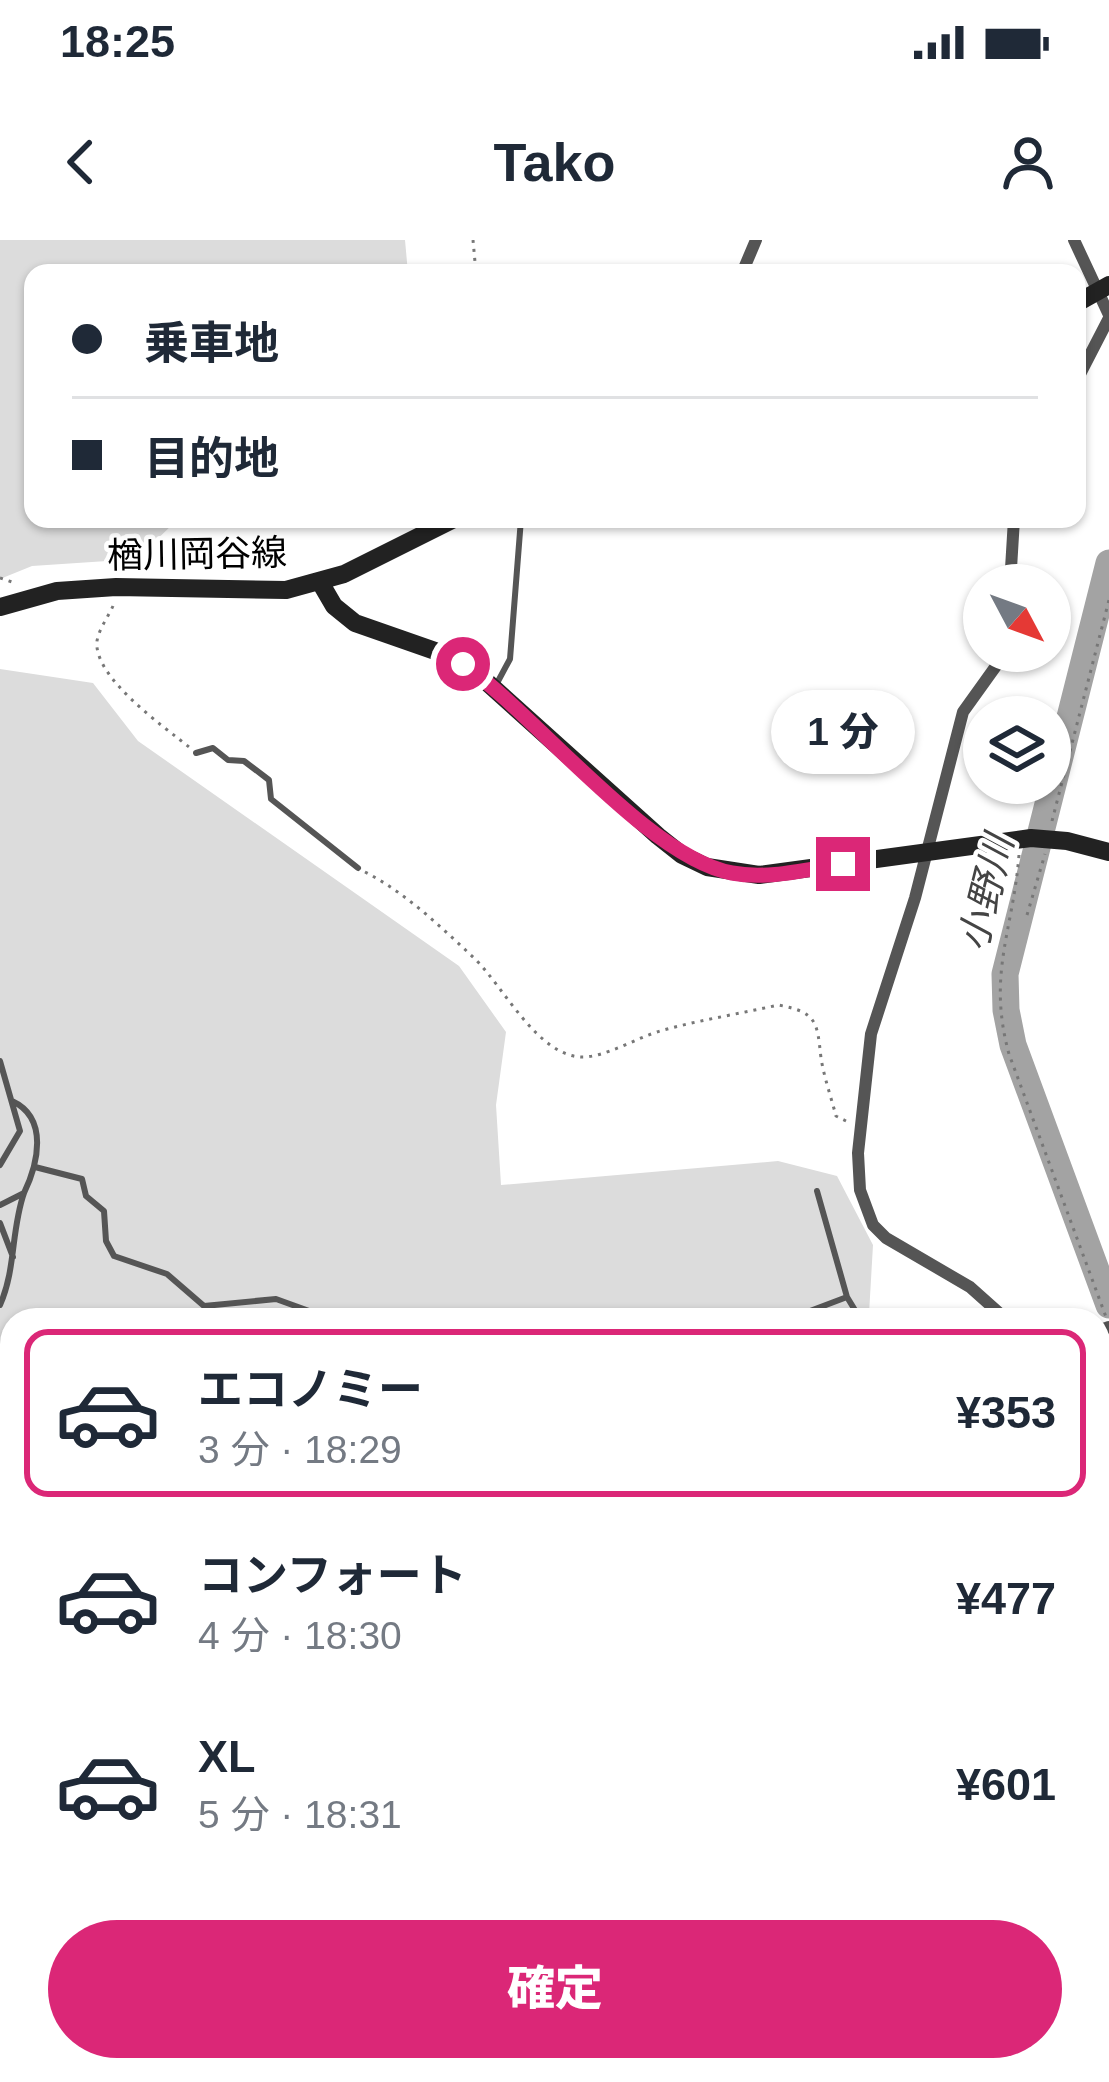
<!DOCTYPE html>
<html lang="ja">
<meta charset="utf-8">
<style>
body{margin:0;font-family:Helvetica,"Noto Sans JP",sans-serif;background:#f6f6f7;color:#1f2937;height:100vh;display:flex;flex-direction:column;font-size:45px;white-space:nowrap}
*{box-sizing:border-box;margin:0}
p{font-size:39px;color:#747a83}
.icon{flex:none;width:66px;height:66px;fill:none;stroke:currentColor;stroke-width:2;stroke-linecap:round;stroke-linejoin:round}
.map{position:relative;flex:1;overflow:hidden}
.sheet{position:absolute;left:0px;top:1068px;width:1110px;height:774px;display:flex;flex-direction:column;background:#fff;border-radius:36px 36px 0 0;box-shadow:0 3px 9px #0004}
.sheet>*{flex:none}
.guide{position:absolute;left:24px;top:24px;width:1062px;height:264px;border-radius:24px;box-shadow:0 3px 9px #0004;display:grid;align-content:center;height:264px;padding:0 48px;background:#fff}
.needle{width:78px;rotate:131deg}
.fabs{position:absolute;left:963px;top:324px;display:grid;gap:24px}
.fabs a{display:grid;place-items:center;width:108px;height:108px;border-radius:50%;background:#fff;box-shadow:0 3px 9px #0004;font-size:60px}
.end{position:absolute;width:54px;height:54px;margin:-27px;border:15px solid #db2777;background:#fff;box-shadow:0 0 0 6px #fff}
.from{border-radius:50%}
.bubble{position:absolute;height:84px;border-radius:42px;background:#fff;box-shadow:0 3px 9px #0004;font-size:39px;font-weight:800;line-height:84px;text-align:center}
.guide b{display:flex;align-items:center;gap:42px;height:114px;font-size:45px}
.guide b+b{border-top:3px solid #e0e1e3}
.guide i{width:30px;height:30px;background:#1f2937}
ul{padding:21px 0 0;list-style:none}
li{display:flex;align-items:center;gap:36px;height:168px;margin:0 24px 18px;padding:0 24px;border:6px solid transparent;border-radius:24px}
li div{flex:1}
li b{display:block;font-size:45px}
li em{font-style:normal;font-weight:800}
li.on{border-color:#db2777}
li>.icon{width:108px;height:108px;stroke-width:1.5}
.cta{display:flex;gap:24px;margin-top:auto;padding:24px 48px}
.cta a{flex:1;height:138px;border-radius:72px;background:#db2777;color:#fff;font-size:48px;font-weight:800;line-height:138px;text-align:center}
.status{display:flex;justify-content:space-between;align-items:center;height:84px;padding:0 60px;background:#fff;direction:ltr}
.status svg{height:33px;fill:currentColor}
header{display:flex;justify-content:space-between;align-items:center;height:156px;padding:0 48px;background:#fff;font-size:54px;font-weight:800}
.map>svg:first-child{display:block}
</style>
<div class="status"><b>18:25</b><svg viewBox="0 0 49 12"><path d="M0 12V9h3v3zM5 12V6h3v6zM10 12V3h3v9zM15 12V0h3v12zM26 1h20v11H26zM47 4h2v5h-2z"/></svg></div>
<header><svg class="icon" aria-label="back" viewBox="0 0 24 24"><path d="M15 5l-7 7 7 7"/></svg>Tako<svg class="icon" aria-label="person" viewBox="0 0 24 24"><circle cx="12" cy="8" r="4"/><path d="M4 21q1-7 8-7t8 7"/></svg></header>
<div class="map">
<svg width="1109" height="1842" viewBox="0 0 1109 1842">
<rect width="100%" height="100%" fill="#fff"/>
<path fill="#dcdcdc" d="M0,0H405L408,33H33V279H178L137,319L32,326L0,339Z
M0,429L93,443L138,501L459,726L506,792L496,865L501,945L778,921L837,936L873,1005L869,1074L889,1080H12V1830H1098V1508L1109,1524V1842H0Z"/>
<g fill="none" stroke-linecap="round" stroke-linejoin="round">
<path stroke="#a3a3a3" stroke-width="27" d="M1109,323L1005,734L1006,770L1013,805L1109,1065"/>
<path stroke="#777" stroke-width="3" stroke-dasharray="3 6" stroke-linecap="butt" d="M473,0L476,33
M0,338L15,343
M113,366C108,377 99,389 97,401C93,437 163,486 189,507
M1052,581L1109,360
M1019,615C1013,692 987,734 1009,814L1106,1077
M365,632C406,653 441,687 474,718C504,747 537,815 581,817C604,818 636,798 660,791C699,780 739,774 778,765C818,772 817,783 821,818C824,837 831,857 836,876L846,881
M1027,675L1045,614"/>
<path stroke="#555" stroke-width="6" d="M496,445L510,419L521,279
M196,513L213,508L228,520L244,521L269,540L271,559L358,628
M0,821L20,891L0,925
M35,927L82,939L86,956L104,971L106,1001L114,1016L167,1034L204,1066L276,1059L334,1080
M817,951L847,1057
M0,965L24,953C38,924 49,878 12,861
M0,983L13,1017
M0,1065C16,1029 11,990 24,953
M726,1080L810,1071L847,1057L861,1080
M0,1109L12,1115
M0,1310L12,1313
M0,1481L12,1493
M0,1552L12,1585
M0,1645L12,1618
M0,1734L12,1787
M21,1830L24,1842
M571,1830L579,1842
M668,1830L670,1842
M833,1830L837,1842
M1095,1830L1098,1842
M248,1842L254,1830
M332,1842L334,1830"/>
<path stroke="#555" stroke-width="12" d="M1074,0L1109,75
M742,33L756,0
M1077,140L1109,78
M1010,345L1014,279
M1000,411L996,426L963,472L915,658L871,794L858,913L860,950L873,985L886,998L970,1047L1007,1080
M1098,1091L1109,1087"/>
<path stroke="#222" stroke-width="18" d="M1077,63L1109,45
M320,342L334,366L355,383L438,412L479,435L658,596L682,615L707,627L759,635L1031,598L1067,601L1109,612
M0,367L57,351L116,347L286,350L344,334L454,279"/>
</g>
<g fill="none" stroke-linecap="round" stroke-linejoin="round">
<path stroke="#db2777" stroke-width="15" d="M463,424C537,476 649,618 732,633C768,640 808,629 843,624"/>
</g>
<g text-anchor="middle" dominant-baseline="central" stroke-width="9" stroke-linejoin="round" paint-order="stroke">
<g font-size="36" fill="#000" stroke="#fff">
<text transform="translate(197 314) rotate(-1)">楢川岡谷線</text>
</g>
<g font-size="39" font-style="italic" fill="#444" stroke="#fff">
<text transform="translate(986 653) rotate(-76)">小野川</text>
</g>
</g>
</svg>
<div class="fabs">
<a><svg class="needle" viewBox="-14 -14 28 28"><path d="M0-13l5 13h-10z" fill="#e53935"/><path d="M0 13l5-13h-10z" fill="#747a83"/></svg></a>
<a><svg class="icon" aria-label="layers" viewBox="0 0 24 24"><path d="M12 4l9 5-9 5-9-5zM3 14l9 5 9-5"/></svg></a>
</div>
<i class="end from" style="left:463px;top:424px"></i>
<i class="end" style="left:843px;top:624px"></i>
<div class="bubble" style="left:771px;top:450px;width:144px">1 分</div>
<div class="guide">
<b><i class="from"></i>乗車地</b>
<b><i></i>目的地</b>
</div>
<section class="sheet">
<ul>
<li class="on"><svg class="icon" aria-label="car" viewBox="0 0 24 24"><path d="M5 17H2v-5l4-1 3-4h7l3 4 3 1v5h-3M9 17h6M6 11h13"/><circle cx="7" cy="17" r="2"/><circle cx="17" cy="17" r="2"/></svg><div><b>エコノミー</b><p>3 分 · 18:29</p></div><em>¥353</em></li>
<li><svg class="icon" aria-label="car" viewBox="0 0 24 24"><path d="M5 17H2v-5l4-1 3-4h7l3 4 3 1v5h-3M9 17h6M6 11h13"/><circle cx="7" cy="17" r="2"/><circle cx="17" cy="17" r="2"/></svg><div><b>コンフォート</b><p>4 分 · 18:30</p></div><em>¥477</em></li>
<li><svg class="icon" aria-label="car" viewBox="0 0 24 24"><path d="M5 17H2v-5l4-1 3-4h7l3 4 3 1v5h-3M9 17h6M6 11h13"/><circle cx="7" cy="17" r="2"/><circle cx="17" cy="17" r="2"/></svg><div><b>XL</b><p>5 分 · 18:31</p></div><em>¥601</em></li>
</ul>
<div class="cta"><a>確定</a></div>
</section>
</div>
